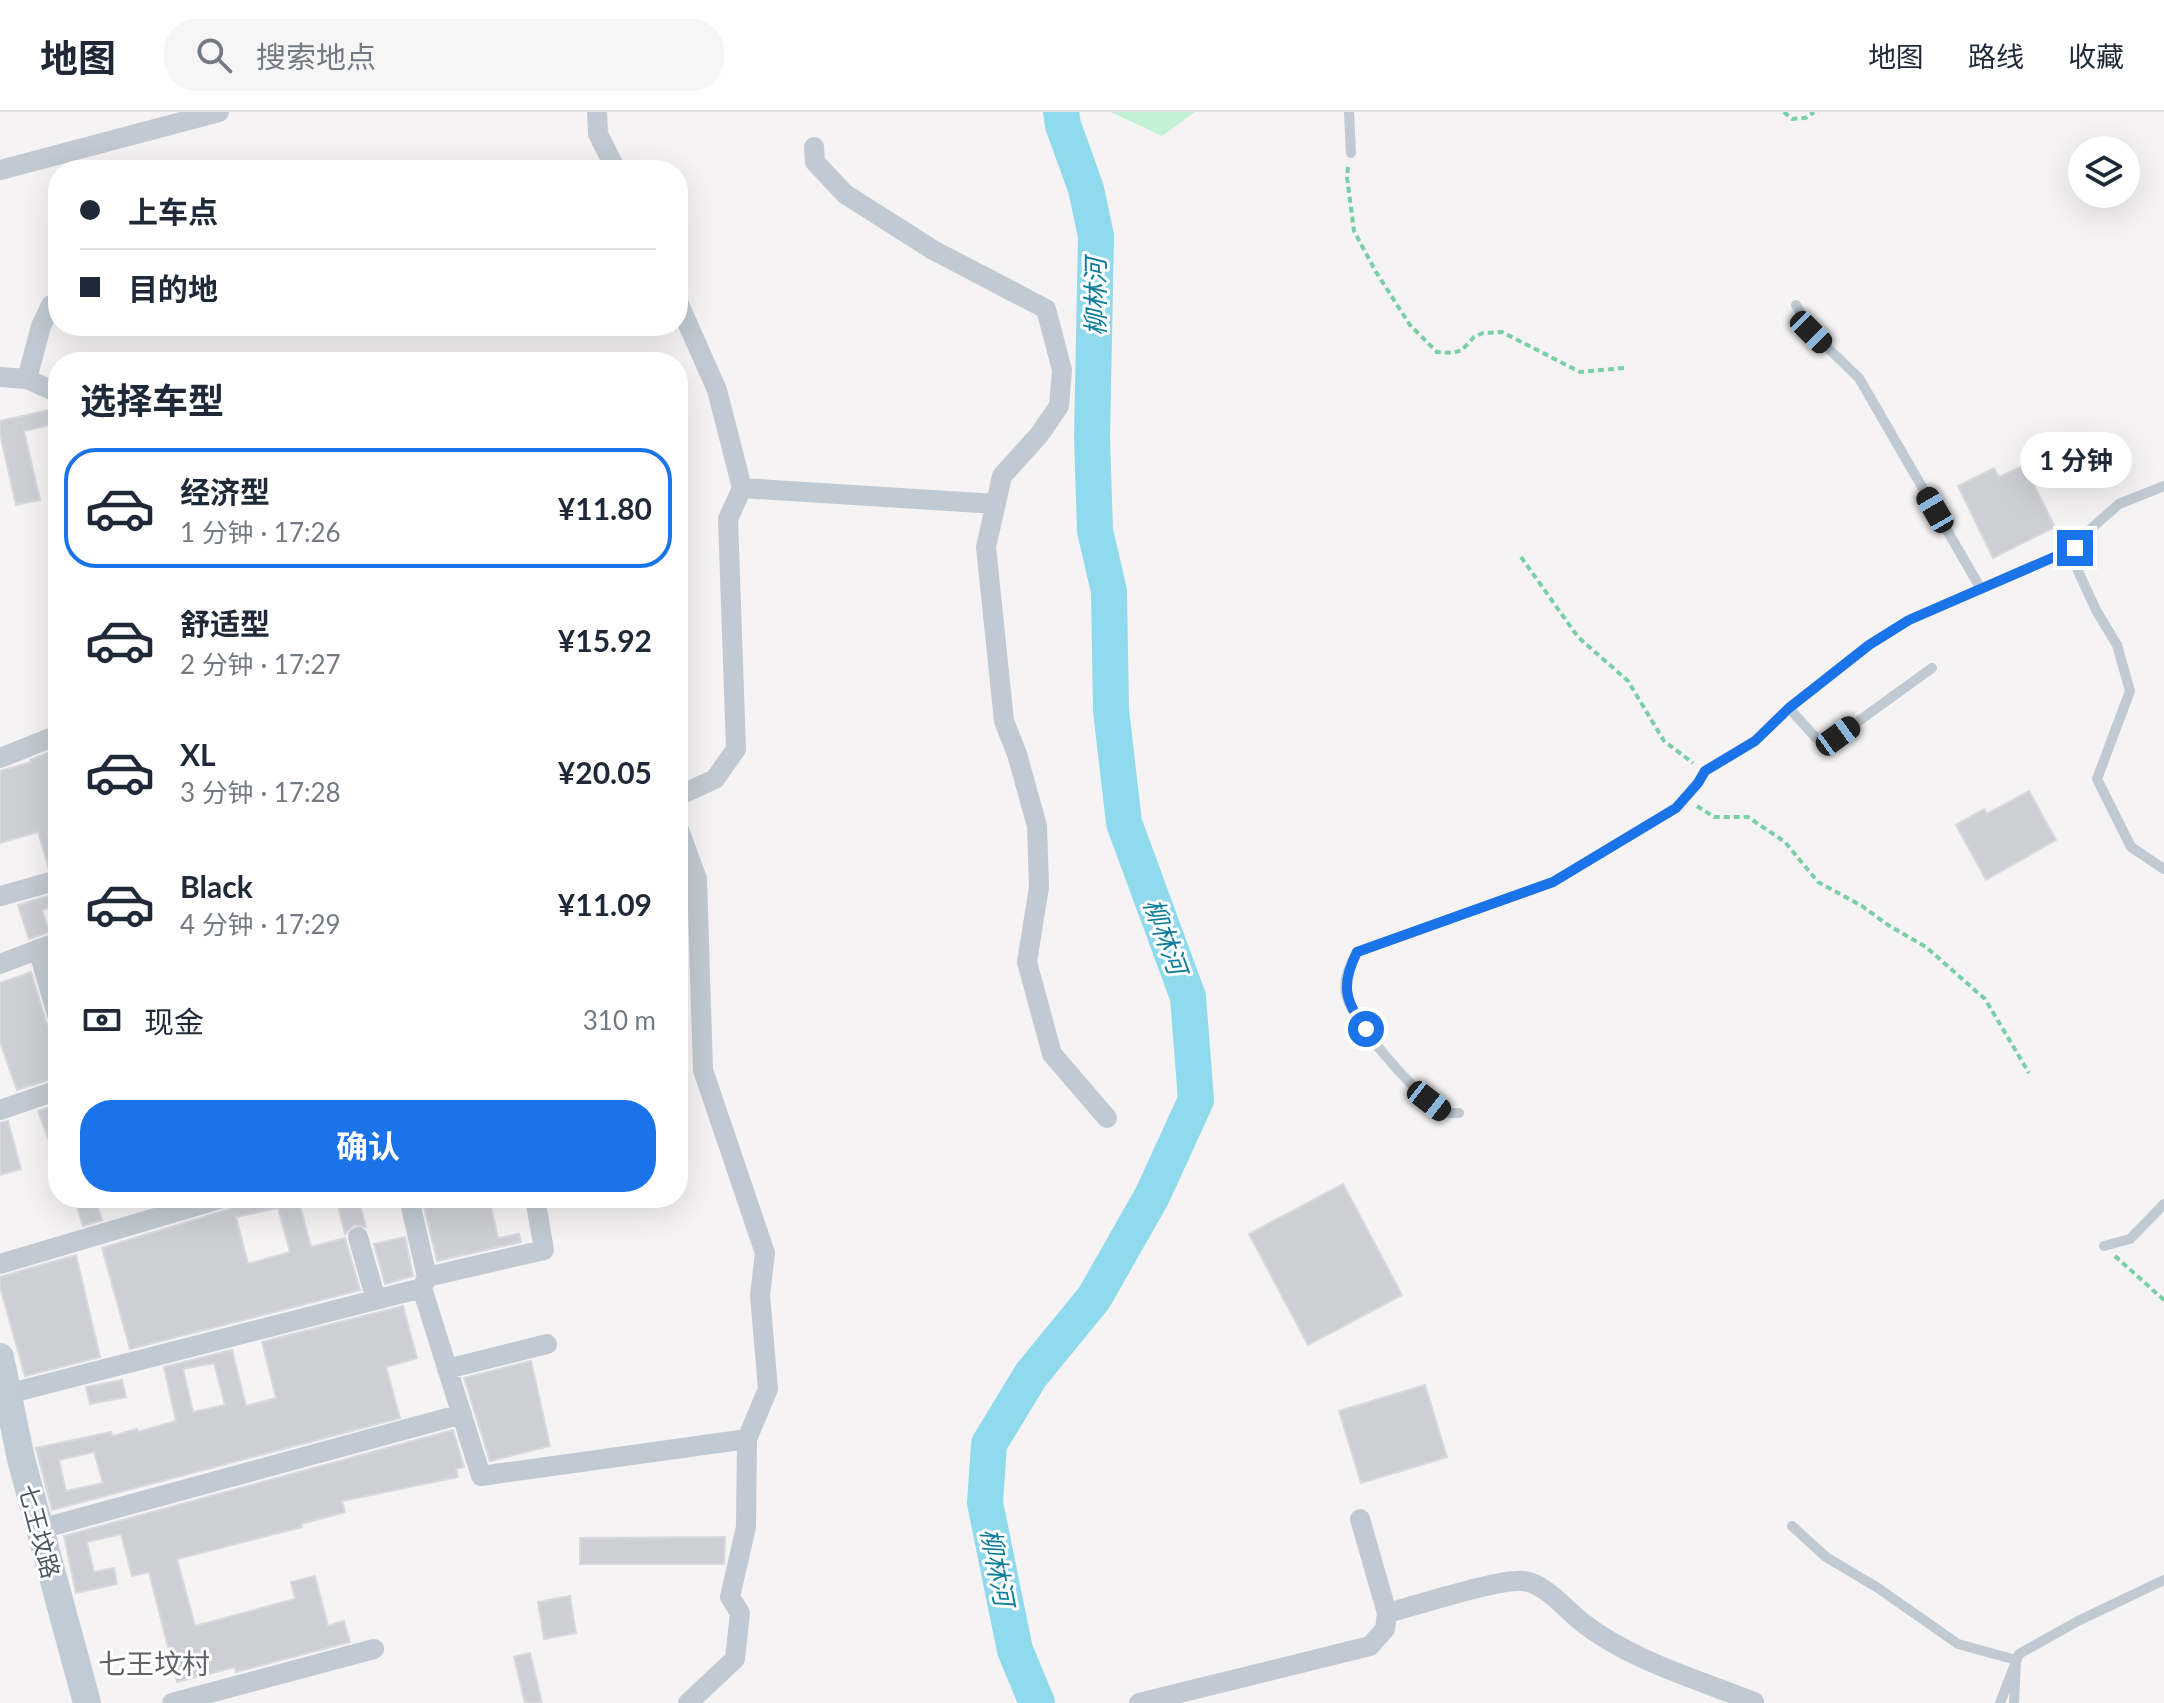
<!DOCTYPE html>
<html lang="zh">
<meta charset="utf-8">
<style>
body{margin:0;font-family:Lato,"Noto Sans SC",sans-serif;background:#f6f6f7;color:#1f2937;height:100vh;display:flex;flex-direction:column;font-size:30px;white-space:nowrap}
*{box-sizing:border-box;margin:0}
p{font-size:26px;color:#747a83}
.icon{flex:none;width:44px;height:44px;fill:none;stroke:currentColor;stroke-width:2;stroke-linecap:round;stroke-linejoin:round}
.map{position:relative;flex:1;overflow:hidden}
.details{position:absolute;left:48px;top:240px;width:640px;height:856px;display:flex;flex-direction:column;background:#fff;border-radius:32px;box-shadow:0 8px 32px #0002}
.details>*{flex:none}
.banner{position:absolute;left:48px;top:48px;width:640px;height:176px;border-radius:32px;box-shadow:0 8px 32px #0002;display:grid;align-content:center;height:176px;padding:0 32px;background:#fff}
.controls{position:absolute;left:2068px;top:24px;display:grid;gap:16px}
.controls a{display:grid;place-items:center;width:72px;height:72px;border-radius:50%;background:#fff;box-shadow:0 8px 32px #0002;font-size:40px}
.end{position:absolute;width:36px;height:36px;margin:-18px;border:10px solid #1a73e8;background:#fff;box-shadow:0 0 0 4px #fff}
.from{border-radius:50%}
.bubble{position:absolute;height:56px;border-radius:28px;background:#fff;box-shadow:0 8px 32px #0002;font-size:26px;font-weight:700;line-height:56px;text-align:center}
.car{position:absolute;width:24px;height:48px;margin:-24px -12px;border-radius:10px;box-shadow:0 0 6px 2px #0007;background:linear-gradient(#222 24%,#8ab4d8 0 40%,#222 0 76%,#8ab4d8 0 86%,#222 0)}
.banner b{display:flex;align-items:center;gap:28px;height:76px;font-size:30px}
.banner b+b{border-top:2px solid #e0e1e3}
.banner i{width:20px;height:20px;background:#1f2937}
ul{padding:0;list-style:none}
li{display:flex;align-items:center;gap:24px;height:120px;margin:0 16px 12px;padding:0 16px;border:4px solid transparent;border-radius:32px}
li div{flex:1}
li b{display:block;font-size:30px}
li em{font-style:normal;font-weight:700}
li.active{border-color:#1a73e8}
li>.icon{width:72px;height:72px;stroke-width:1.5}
h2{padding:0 32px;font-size:36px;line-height:96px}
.pay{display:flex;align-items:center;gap:20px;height:88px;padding:0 32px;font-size:30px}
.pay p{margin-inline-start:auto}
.action{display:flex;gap:16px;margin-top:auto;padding:16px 32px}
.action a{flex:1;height:92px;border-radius:32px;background:#1a73e8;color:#fff;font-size:32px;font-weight:700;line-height:92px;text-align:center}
header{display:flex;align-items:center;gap:48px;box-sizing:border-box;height:112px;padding:0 40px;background:#fff;border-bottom:2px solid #e0e1e3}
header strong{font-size:38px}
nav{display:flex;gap:44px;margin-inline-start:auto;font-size:28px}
.search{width:560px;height:72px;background:#f6f6f7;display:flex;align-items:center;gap:20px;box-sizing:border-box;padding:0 28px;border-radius:32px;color:#747a83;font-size:30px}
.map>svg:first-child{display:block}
</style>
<header>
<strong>地图</strong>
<div class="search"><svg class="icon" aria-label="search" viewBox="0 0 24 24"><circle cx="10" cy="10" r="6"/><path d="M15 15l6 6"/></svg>搜索地点</div>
<nav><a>地图</a><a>路线</a><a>收藏</a></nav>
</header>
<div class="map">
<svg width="2164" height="1591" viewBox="0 0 2164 1591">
<rect width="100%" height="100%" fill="#f5f3f3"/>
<path fill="#c3f1d5" d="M1111,0H1195L1162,24Z"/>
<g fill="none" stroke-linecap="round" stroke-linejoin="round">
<path stroke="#90daee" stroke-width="36" d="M1037,1591L1015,1538L985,1391L989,1332L1031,1263L1094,1186L1152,1084L1196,988L1188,885L1124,711L1111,598L1109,479L1095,419L1092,326L1096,124L1086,77L1063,13L1061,0"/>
</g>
<path fill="#cdcfd5" stroke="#d7d9de" stroke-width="2" fill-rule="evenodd" d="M58,296V311L24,319L40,388L16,393L0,322V309Z
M2024,353L2055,415L1993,446L1958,374L1994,356L1999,365Z
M52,639L58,660V755L49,757L38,720L0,731V659L31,650L30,648Z
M2029,679L2056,728L1986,768L1956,713L1984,697L1987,702Z
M58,781V792L42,798L49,820L29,827L18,793Z
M31,860L46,910L50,916L58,919V965L17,978L0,930V871Z
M58,992V1046L56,1047L38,999Z
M8,1009L21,1057L0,1063V1011Z
M1343,1072L1402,1183L1308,1233L1249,1122Z
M74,1086H95L102,1108L83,1114Z
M236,1086H298L311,1135L345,1126L360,1178L130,1237L102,1136L227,1098L233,1094ZM278,1096L290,1140L248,1152L236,1105Z
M336,1086H358L366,1115L354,1113L345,1122Z
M422,1086H489L498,1126L519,1122L521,1130L437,1149Z
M405,1125L413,1164L385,1172L374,1132Z
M76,1143L100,1245L25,1264L0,1175V1165Z
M403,1194L417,1246L386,1255L400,1306L52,1398L36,1336L111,1320L112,1324L137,1317L138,1320L176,1309L164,1255L232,1238L246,1294L276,1286L262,1230ZM214,1251L225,1293L193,1300L183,1257ZM94,1340L103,1371L66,1379L59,1348Z
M531,1249L550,1334L490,1349L464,1266Z
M122,1268L126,1285L90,1292L86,1275Z
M1425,1273L1447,1345L1361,1371L1339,1299Z
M453,1318L464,1355L456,1357L458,1365L342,1389L345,1400L301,1412L302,1415L177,1447L195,1514L295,1487L291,1470L315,1464L328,1514L344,1509L350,1530L236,1560L235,1555L177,1570L149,1460L132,1464L121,1422L87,1430L94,1460L114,1456L117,1472L76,1481L64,1424Z
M725,1425L724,1452H580V1426Z
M570,1484L576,1521L544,1527L538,1490Z
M530,1541L542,1591H525L514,1545Z"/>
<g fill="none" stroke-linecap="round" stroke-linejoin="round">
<path stroke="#7ad0a6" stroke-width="4" stroke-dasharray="6 4" stroke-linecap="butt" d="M1784,0L1792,7L1805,6L1814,0
M1348,55L1347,65L1354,119L1376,160L1410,213L1437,240L1453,241L1462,238L1474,225L1483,221L1502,220L1580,260L1624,256
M1521,445L1578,525L1628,569L1664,629L1693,651
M1697,694L1714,705H1748L1785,730L1818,770L1862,794L1888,813L1926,835L1985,887L2029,961
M2115,1144L2164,1188"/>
<path stroke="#c1cad2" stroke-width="10" d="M1349,0L1351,41
M1796,193L1811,220L1859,266L1981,477
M2164,374L2119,392L2077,429L2075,439L2078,459L2096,498L2117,533L2130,579L2097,667L2131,735L2164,757
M1789,596L1817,627L1838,624L1932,556
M1459,1001C1453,1001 1447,1002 1441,998C1416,983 1352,910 1346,882C1343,866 1350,854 1357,840L1553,770L1676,696L1698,671L1705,659L1755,629L1789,596L1869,533L1909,508L2075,436
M2104,1134L2130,1127L2164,1092
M1792,1414L1826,1445L1878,1476L1958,1532L2016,1548L2014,1591
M2000,1591L2019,1542L2078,1509L2164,1468"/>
<path stroke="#c1cad2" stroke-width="20" d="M597,0L598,22L616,58
M814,35L815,50L845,82L933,138L1046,197L1062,258L1059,294L1039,323L1002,364L986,435L1004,609L1017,642L1037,714L1039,775L1027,850L1052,942L1107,1006
M0,58L219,0
M678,190L717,278L742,376L728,407L736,637L715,667L678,684
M0,265L27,267L58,281
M27,267L41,214L51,193L58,191
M742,376L996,392
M0,646L58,623
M678,715L697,767L703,958L765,1141L760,1183L768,1277L747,1327L746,1415L730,1485L740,1501L735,1547L688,1591
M0,784L58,768
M38,837L58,906
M0,852L58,830
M0,998L58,978
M409,1086L427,1165
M358,1125L376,1188
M0,1152L223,1086
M422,1176L427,1165L544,1138L535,1086
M447,1257L547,1232
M7,1282L422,1176L481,1364L747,1327
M40,1417L462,1302
M1387,1501C1415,1494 1500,1466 1524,1469C1546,1472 1566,1498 1583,1511C1632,1549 1697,1567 1754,1590
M172,1591L374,1537
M1139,1591L1370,1534L1385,1517L1387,1501L1360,1407"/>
<path stroke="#c1cbd6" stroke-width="28" d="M0,1245L21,1347L87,1591"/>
</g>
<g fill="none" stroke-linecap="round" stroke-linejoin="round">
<path stroke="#1a73e8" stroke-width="10" d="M1366,917C1344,889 1341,872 1357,840L1553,770L1676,696L1698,671L1705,659L1755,629L1789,596L1869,533L1909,508L2075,436"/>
</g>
<g text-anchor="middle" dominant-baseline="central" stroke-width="6" stroke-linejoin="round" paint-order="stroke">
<g font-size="24" fill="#4a5661" stroke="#fff">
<text transform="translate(40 1419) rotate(75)">七王坟路</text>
</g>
<g font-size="26" font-style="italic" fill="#0c7c9b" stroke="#fff">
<text transform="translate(1095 185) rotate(-90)">柳林河</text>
<text transform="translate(1166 824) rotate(70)">柳林河</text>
<text transform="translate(998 1455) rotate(79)">柳林河</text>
</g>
<g font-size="28" fill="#5f6368" stroke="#fff">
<text x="154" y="1551">七王坟村</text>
</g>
</g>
</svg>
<div class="controls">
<a><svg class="icon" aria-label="layers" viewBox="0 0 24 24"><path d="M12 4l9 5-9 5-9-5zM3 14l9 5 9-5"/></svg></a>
</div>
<i class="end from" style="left:1366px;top:917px"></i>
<i class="end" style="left:2075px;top:436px"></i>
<div class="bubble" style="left:2020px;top:320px;width:112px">1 分钟</div>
<i class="car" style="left:1811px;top:220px;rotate:135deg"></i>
<i class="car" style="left:1935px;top:398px;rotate:330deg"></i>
<i class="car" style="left:1838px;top:624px;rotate:54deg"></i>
<i class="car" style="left:1429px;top:989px;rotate:128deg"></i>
<div class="banner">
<b><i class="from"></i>上车点</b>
<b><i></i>目的地</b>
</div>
<section class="details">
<h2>选择车型</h2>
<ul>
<li class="active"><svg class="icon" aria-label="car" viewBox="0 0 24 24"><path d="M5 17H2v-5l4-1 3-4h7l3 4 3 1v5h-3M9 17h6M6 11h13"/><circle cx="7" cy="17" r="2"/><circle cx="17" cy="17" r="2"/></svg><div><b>经济型</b><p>1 分钟 · 17:26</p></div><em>¥11.80</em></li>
<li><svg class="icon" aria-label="car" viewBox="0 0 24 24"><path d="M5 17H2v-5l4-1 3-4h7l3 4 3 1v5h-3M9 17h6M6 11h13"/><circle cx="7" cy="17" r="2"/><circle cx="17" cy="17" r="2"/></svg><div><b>舒适型</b><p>2 分钟 · 17:27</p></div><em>¥15.92</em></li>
<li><svg class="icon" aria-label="car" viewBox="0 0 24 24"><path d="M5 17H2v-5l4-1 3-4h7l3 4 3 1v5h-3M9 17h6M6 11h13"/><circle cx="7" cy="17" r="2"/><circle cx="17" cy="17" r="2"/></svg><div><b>XL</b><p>3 分钟 · 17:28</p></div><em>¥20.05</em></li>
<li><svg class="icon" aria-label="car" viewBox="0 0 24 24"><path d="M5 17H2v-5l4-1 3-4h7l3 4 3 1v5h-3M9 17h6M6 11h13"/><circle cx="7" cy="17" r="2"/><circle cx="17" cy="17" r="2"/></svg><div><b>Black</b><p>4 分钟 · 17:29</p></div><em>¥11.09</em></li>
</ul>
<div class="pay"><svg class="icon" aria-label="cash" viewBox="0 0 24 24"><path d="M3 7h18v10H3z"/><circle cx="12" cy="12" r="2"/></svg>现金<p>310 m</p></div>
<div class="action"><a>确认</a></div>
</section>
</div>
